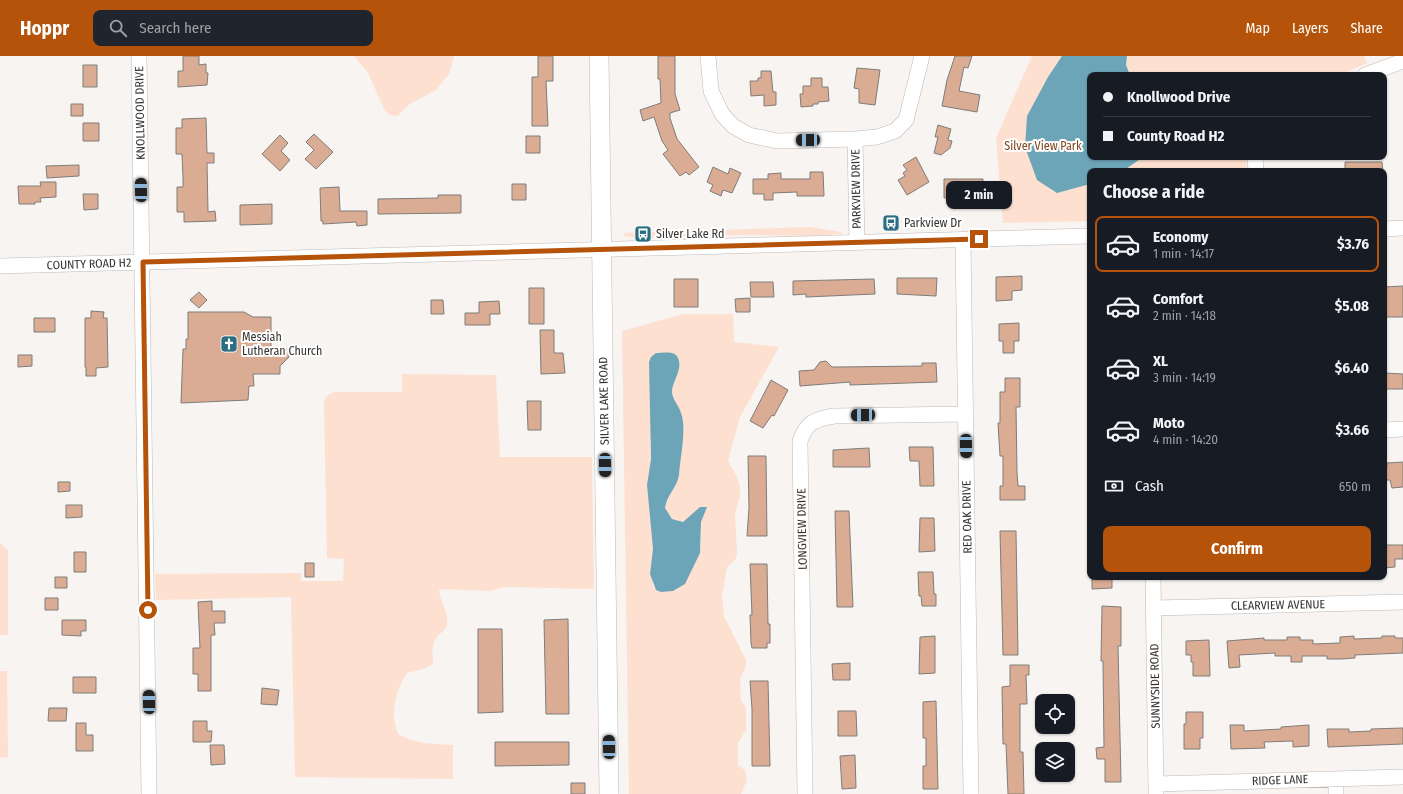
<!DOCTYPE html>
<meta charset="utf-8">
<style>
body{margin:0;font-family:"Fira Sans Condensed",sans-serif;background:#20242c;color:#f1f3f6;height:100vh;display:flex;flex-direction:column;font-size:15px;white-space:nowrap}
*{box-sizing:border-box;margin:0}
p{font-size:13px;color:#9ea1a6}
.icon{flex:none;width:22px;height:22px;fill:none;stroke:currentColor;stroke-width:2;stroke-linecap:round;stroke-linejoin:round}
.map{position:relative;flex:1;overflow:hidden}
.side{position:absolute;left:1087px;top:112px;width:300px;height:412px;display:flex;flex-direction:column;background:#171b24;border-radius:8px;box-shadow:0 1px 3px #0004}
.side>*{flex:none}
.guide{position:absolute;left:1087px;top:16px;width:300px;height:88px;border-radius:8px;box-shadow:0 1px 3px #0004;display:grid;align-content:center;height:88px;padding:0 16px;background:#171b24}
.fabs{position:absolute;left:1035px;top:638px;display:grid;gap:8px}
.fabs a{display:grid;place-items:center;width:40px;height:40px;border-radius:8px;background:#171b24;box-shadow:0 1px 3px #0004;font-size:20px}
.end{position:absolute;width:18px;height:18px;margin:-9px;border:5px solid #b45309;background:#fff;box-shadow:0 0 0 2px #fff}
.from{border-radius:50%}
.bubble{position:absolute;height:28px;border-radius:8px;background:#171b24;box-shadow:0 1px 3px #0004;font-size:13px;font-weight:700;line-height:28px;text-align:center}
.car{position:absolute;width:12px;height:24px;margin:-12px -6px;border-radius:5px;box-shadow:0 0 3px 1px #0007;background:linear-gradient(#222 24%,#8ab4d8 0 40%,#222 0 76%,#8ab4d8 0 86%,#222 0)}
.guide b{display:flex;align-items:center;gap:14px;height:38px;font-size:15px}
.guide b+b{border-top:1px solid #363941}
.guide i{width:10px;height:10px;background:#f1f3f6}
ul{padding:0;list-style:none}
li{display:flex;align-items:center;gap:12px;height:56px;margin:0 8px 6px;padding:0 8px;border:2px solid transparent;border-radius:8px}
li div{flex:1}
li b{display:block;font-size:15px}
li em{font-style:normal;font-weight:700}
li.current{border-color:#b45309}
li>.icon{width:36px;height:36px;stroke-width:1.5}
h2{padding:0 16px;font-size:18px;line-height:48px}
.pay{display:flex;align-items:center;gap:10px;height:44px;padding:0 16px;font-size:15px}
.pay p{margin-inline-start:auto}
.cta{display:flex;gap:8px;margin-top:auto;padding:8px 16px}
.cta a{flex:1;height:46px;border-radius:8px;background:#b45309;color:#fff;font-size:16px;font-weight:700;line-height:46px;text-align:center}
header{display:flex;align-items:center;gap:24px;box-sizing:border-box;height:56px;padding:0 20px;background:#b45309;color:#fff}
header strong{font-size:19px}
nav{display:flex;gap:22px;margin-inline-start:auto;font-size:14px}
.search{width:280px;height:36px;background:#20242c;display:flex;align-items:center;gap:10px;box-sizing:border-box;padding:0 14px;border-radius:8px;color:#9ea1a6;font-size:15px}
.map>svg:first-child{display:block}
</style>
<header>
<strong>Hoppr</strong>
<div class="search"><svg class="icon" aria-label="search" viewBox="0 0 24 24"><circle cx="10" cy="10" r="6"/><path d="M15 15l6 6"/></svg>Search here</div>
<nav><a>Map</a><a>Layers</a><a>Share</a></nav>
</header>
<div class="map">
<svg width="1403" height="738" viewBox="0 0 1403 738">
<rect width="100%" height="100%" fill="#f8f4f2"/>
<path fill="#fde0d0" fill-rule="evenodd" d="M354,0H454L449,18L436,34L410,48L397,60L390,59L385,55L368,17Z
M1032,0H1364L1367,7L1339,19H1090V101H1246L1247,115H1090V165L1003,167L996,82Z
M810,171L841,176V178L809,180L747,179L630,181L624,180V177Z
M684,258H733L734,286L779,291L740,361L728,405L736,419L740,430V439L735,458L737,498L735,504L727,511L722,540L724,560L746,604V610L740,623L741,645L745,650L746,655V674L738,687V710L745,714L747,724L741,738H629L622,275ZM656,297H671L674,327L672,335L675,348L681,357L683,369L679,419L674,433L669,438L665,452L672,463L684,466L700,451H706L701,466V490L673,535L661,536L653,530L651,513L653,493L647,429L651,403L650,387Z
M402,318L496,319L500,401H592L594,533L504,531L490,535L443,533L439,534C440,546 449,556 447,567C447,575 438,577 435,584C431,591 433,601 433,608L423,613L407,617C395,635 390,658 398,678C415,688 434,688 453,689V723L295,721L291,541L156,544L155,518L301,517V525H343L344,503L327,502L324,345L328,339L335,336H402Z
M0,487L8,494V579H0Z
M0,615H7L8,701L0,702Z"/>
<path fill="#6da5b8" d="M1062,0H1127L1126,9L1130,19H1090V101H1143L1123,115H1090V128L1057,137L1037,124L1025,91L1027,60L1048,21Z
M656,297C663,297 675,294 678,302C683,313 673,324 672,335C672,344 679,349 681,357C687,372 680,402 679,419C677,432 667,438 665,452L672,463L683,466L700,451H707L701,466L700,497L685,528L673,535L661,536L656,534L650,518L653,493L647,429L651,403L649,306L651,301Z"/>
<path fill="#daac93" stroke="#7f7c7a" d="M183,0H199V9L206,8V17H208L207,29L178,31V15H183Z
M538,0H553V25H546L548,70H532V21H538Z
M658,0H675V38L680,54L670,57V62L677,83L699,111L689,119L686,116L680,120L663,98L668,94L662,85L654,61L643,65L640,54L661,47L660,23H658Z
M955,0H972L968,12L964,11L959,35L980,39L977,56L942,50L947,24Z
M83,9H97V31H83Z
M857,12L880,14L875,49L859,47V33L854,32Z
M761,15H771L773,36H776V49L764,50V39L751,40L750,25H758V22H761Z
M811,22H822V31H828L829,45L818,46V48H813V50L801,51L800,38H803V30H811Z
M71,48H83V60H71Z
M206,62L207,97H214V107H207L208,156L215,155L216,165L184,166V156H177V131H183V121L182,98H176V72H182V63Z
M83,67H99V85H83Z
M938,69L951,73L948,84L952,85L950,92L941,99L934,97L938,81H935Z
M314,78L333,96L316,113L305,103L314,94L306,86Z
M280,79L288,87L281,95L290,104L280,115L262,98Z
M526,80H540V97H526Z
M916,101L929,126L907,139L898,124L905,120L903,117L907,114L903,109Z
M1345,106H1382L1383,115H1345Z
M79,109V120L47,122L46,110Z
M713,111L728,118L730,112L741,117L732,137L723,134L721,140L710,135L713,129L707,126Z
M810,116H823L824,140H797V136L773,137V144H764V138H753V123H768V118L781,117V123H810Z
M944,123H983V143L944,142Z
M40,126H56V141L40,142L41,146H35V148H19L18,130H41Z
M512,128H526V144H512Z
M339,131L340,155H367V169L357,170L356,166L323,168V165H321L320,132Z
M83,138H98V153L84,154Z
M438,139H461V157L378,158V143L438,142Z
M272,148V168L240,169V149Z
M1022,220V234L1012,235V244L996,245V221Z
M897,222H937L936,240L897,238Z
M674,223H698V251H674Z
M874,223L875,238L806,241V238L793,239V225Z
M750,226H773L774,241H751Z
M1403,230V261H1385L1384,231Z
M529,232H544V268H529Z
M199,236L207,244L199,252L190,244Z
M750,242V256H736L735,243Z
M431,244H443L444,258H431Z
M499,245L500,258H490V269H465V257H479V246Z
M91,255L104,256L103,262H107L108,311L96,312V320H86V311H85V262H91Z
M188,256H244L253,261H271V293H289V301L280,310V318H253L254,330H249L248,344L181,347L183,293H186V283H188Z
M34,262H55V276H34Z
M1019,267V285H1014V297H1003V285H999V268Z
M540,274H554V297H563L565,317L541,318Z
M18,299H32V310L18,311Z
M826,305L832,311H838L922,310V307H936L937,326L850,329V326L800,330L799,315L814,314L820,306Z
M1384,317L1403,318V333H1384Z
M1005,322H1020V351H1016L1017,416L1018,430H1025V444H1000V430H1003V400H1000L998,367H1000V336H1005Z
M771,324L788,334L774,360L772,359L763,372L750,365Z
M527,345H541V374H528Z
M909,391H933L934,430H920L919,405H910Z
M869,392L870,411H833V394Z
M748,400H766L767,480H747L749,452Z
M1403,406V431L1392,432L1390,424H1384V411H1387V407Z
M58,426H70V435L58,436Z
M66,449H82V461L66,462Z
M835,455H849L853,551H837Z
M920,462H934L935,495L919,496Z
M1000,475H1016L1018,599H1003Z
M1384,489H1403V503H1395V511L1384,512Z
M74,496H86V516H74Z
M305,507H314V521H305Z
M750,508H767L768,568H770V587H767V592H752L751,587L750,559H752Z
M918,516H933L934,538H936V550H922L921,540H919Z
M55,521H67V532H55Z
M1092,521H1112V532L1092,533Z
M45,542H58V554H45Z
M212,545V555H225V567H214L215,579H211V635H198V618H193V592H200L198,546Z
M1102,550L1121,551V590H1118L1121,726H1105V703H1097L1096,692L1104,691L1103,605H1101Z
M568,563L569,658H546L544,564Z
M62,564H86V575H81V580L62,579Z
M478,573H502L503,656L478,657Z
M935,580V617L919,618L920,581Z
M1354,580V583L1382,582V580H1395V582H1403V597L1355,599V602L1341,603H1327V600H1302V606H1291V600H1275V597L1239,599L1240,611L1229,612L1227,585L1264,582V584H1287V581H1300V584H1313V588L1340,587V581Z
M1209,584L1210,620H1193V606H1191V599H1186V585Z
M850,607V624H833L832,608Z
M1010,609H1029V619H1026L1027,648H1020V696H1023L1024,738H1008L1006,688H1003L1002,631L1010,630Z
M73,621H96V637H73Z
M750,625H768L770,710H752V653Z
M262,632L279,634L277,649L261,648Z
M936,645L938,733H923V710H926V682H923V646Z
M49,652H67L66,665H48Z
M838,655H856L857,680H838Z
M1186,656H1203V682H1200V693H1184V668H1186Z
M193,665H207V675H212L211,686H193Z
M76,667H86V679H93V695H76Z
M1230,669H1244V675L1281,673V671L1309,669V690L1293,691V685L1264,686L1265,692L1231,693Z
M1403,672V688L1328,691L1327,673H1349V676L1371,675V673Z
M495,686H569V709L495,710Z
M210,689H224L225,708L211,709Z
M855,699L856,732L842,733L840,700Z
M571,727H585V738H571Z"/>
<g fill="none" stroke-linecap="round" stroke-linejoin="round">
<g stroke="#bdb9b7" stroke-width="16">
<path id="minor" d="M139,0L149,738
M708,0L711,35L722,58L733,70L749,79L777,85L855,83L877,81L895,75L906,64L922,0
M1365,19L1403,5
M855,83L857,187
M1255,101L1256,115
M1384,173L1403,172
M963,184L971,738
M0,210L1090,180
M1384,374L1403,373
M1153,521L1156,737
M1154,552L1403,546
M1336,723V738
M1156,728L1403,721
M805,738L800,385C806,366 816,363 834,360L965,358"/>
</g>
<g stroke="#bdb9b7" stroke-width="20">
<path id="major" d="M599,0L609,738"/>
</g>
<use href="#minor" stroke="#fff" stroke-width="15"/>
<use href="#major" stroke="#fff" stroke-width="19"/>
</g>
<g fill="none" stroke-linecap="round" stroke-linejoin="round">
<path stroke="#b45309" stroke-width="5" d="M148,554L143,206L979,183"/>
</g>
<defs>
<g id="bus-square" transform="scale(0.9)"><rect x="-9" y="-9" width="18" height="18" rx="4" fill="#2d6d81" stroke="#fff"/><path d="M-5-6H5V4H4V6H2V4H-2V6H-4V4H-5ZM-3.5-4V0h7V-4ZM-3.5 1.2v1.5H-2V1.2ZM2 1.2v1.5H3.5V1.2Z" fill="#fff"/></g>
<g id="church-square" transform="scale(0.9)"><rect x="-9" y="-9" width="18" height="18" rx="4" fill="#2d6d81" stroke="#fff"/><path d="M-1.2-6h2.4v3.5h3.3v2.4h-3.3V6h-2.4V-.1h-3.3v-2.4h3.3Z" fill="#fff"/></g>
</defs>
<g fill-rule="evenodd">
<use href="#bus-square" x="891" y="167"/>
<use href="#bus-square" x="643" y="178"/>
<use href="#church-square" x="229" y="288"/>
</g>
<g text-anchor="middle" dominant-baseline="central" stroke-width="4" stroke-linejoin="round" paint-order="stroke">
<g font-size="12" fill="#353433" stroke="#fff">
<text transform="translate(140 57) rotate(-91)">KNOLLWOOD DRIVE</text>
<text transform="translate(856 133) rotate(-91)">PARKVIEW DRIVE</text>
<text transform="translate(89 208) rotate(-2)">COUNTY ROAD H2</text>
<text transform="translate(604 345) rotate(-91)">SILVER LAKE ROAD</text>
<text transform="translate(967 461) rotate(-91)">RED OAK DRIVE</text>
<text transform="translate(802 473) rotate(-91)">LONGVIEW DRIVE</text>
<text transform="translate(1278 549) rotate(-1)">CLEARVIEW AVENUE</text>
<text transform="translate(1155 630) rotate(-91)">SUNNYSIDE ROAD</text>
<text transform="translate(1280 724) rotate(-2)">RIDGE LANE</text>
</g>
<g font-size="12" fill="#7f4420" stroke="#fff">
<text x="1043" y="90">Silver View Park</text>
</g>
<g font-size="12" fill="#353433" stroke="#fff" text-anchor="start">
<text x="904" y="167">Parkview Dr</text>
<text x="656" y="178">Silver Lake Rd</text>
<text x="242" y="281">Messiah<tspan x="242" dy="14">Lutheran Church</tspan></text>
</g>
</g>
</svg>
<div class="fabs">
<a><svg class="icon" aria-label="locate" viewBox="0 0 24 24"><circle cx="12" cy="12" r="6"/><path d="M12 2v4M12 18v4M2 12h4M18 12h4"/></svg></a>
<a><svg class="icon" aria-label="layers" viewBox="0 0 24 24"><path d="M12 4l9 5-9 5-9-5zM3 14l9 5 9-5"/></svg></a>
</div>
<i class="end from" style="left:148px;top:554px"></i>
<i class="end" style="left:979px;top:183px"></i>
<div class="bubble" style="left:946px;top:125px;width:66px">2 min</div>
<i class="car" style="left:808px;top:84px;rotate:269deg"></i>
<i class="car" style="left:141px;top:134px;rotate:359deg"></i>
<i class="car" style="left:863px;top:359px;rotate:269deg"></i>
<i class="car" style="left:966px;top:390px;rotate:179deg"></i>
<i class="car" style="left:605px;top:409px;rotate:179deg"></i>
<i class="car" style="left:149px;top:646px;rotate:359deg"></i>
<i class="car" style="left:609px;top:691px;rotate:359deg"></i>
<div class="guide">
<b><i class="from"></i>Knollwood Drive</b>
<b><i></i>County Road H2</b>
</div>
<section class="side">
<h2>Choose a ride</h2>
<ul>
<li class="current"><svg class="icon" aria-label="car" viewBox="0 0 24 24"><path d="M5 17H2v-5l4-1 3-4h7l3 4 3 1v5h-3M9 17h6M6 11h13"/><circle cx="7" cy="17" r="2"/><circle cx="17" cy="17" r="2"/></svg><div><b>Economy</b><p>1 min · 14:17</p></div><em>$3.76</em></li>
<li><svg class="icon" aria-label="car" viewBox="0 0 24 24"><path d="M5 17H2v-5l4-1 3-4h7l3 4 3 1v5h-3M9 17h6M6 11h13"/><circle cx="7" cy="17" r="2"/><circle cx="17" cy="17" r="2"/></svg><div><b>Comfort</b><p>2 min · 14:18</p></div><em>$5.08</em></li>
<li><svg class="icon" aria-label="car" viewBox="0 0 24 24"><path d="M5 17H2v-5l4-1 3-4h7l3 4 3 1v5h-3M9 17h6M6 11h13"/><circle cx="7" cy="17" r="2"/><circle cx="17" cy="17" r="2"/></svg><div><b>XL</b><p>3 min · 14:19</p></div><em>$6.40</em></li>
<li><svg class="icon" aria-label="car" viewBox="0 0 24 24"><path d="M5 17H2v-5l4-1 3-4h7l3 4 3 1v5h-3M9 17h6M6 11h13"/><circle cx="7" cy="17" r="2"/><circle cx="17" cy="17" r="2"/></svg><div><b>Moto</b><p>4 min · 14:20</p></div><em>$3.66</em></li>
</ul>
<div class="pay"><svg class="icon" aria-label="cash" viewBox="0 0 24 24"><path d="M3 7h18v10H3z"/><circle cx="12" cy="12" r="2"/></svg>Cash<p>650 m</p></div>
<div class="cta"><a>Confirm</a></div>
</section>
</div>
